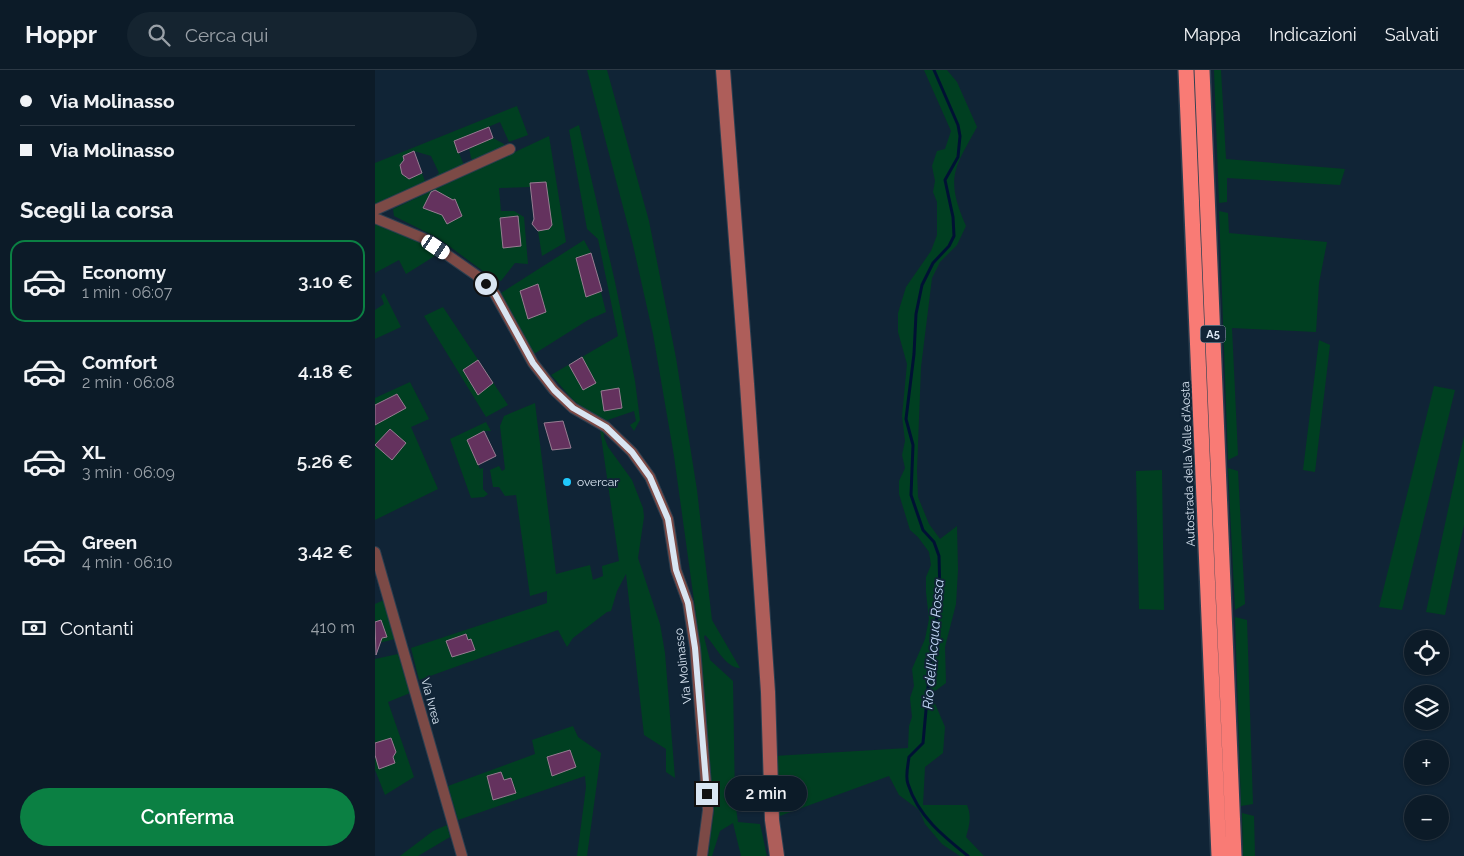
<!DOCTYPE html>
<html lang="it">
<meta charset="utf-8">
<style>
body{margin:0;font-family:Raleway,sans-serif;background:#152430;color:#f1f3f6;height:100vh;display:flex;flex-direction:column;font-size:19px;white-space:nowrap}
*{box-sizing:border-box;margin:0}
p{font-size:16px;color:#9aa1a8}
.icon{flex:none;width:28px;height:28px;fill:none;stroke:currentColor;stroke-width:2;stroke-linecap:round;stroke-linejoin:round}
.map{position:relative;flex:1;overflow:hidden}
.details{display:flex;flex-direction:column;background:#0c1b28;width:375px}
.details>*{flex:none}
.banner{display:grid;align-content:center;height:110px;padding:0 20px;background:#0c1b28}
.buttons{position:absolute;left:1029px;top:560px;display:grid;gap:10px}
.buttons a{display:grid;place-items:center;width:45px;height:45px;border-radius:50%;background:#0c1b28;box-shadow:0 1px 4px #0004,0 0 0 1px #2c3945;font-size:25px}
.end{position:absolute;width:22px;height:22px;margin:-11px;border:6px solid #d9e5f2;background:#111;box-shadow:0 0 0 2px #111}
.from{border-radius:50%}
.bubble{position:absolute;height:35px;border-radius:18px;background:#0c1b28;box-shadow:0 1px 4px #0004,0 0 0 1px #2c3945;font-size:16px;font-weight:600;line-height:35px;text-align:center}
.car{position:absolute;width:15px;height:30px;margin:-15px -8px;border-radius:6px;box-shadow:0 0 4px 1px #0007;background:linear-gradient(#fff 24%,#345 0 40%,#fff 0 76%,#345 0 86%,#fff 0)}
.banner b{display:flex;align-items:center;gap:18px;height:48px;font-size:19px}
.banner b+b{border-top:1px solid #2c3945}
.banner i{width:12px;height:12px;background:#f1f3f6}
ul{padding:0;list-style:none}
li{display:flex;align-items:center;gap:15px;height:82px;margin:0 10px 8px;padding:0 10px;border:2px solid transparent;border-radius:15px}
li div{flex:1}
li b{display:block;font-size:19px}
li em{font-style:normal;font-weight:600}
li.on{border-color:#0b8043}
li>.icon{width:45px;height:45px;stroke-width:1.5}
h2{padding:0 20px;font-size:22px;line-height:60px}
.pay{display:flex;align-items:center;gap:12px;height:55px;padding:0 20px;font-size:19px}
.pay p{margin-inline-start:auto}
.cta{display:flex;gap:10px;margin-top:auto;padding:10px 20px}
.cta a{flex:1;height:58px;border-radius:30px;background:#0b8043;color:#fff;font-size:20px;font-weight:600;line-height:58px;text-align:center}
header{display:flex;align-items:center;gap:30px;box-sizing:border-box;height:70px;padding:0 25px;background:#0c1b28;border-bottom:1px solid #2c3945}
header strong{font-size:24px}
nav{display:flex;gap:28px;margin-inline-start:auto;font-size:18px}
.search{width:350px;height:45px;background:#152430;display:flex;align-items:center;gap:12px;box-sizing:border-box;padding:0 18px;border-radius:28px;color:#9aa1a8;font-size:19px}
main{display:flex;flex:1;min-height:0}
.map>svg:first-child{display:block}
</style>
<header>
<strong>Hoppr</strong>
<div class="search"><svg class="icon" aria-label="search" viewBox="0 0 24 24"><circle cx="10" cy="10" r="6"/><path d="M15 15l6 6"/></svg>Cerca qui</div>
<nav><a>Mappa</a><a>Indicazioni</a><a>Salvati</a></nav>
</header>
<main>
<section class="details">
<div class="banner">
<b><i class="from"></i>Via Molinasso</b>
<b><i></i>Via Molinasso</b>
</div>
<h2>Scegli la corsa</h2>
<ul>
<li class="on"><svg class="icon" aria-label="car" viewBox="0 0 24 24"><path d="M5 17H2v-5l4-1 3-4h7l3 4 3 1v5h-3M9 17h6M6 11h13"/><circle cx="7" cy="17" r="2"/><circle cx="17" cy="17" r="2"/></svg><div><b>Economy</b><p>1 min · 06:07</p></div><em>3.10 €</em></li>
<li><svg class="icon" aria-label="car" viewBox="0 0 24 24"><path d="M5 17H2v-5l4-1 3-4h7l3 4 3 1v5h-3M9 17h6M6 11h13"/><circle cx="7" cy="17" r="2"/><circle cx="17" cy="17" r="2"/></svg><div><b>Comfort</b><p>2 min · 06:08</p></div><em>4.18 €</em></li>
<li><svg class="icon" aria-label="car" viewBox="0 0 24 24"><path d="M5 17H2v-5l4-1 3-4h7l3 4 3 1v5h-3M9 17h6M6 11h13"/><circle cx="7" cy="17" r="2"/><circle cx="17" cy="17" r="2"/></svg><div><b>XL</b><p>3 min · 06:09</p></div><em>5.26 €</em></li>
<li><svg class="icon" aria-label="car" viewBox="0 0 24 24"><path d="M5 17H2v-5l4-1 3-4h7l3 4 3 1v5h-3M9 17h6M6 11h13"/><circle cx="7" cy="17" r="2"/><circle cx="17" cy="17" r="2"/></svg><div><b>Green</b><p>4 min · 06:10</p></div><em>3.42 €</em></li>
</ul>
<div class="pay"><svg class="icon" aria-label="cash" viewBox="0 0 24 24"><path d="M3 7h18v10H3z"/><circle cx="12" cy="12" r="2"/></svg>Contanti<p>410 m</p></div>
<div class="cta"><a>Conferma</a></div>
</section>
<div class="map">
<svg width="1089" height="786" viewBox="0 0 1089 786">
<rect width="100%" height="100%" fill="#102436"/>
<path fill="#003f21" d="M212,0H232L274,151L301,288L322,420L337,550L365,598C350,598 340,574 330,565L329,567L335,590L358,611L360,731L363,752L385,754L392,786H366L358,753L345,761L337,786H333L339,740L325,574L299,386L278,264L258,175Z
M549,0H572L582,12L602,57C579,99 570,108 591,156L582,175L565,192L557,208L546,297L542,400L543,427L554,454L565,469L582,456L583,500L581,534L570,577L571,613L556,624L570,657L568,683L550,697L548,735H592C597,746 594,757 591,767L609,786H585L567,774L550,754L544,740L524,725L514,706L402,747L399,686L533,678L534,656L537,647L535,628L539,616L537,599L550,569L554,549L551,522V507L556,495L554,482L543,467L535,460L524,424V411L530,398L527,385L530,371L527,346L532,294L523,262V243L531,217L556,181L562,165V132L558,122L560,111L557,96L562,81L570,79L576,61Z
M839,0H846L851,89L970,99L965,115L852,108V132L844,133Z
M142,36L153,65L134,72L125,52L79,71L89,95L60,107L64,103L56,86L39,81L28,86L29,90L25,95L27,104L34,109L47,103L51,114L0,137V93Z
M204,55L240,212L260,311L265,350L259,361L255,355L261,351L259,341L227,352L198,330L176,305L243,266L223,169L212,159L194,60Z
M174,66L191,172L167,186L163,161L174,159L177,155L171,112L155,113V117L124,118L126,141H139L149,147L153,194L140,193L126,211L116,207L63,168L19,146L18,139Z
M118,68L129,74L131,78L101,93L96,88L94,78Z
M844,141L853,143L854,163L952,172L944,213L941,262L857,258L863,385L853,390Z
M0,154L41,170L63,184L31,204L24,190L0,203Z
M209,170L216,183L231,242L213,250L159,284L126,223Z
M9,223L26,257L0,269V240L9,234L6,226Z
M68,237L133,335L111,347L49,246Z
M944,270L955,275L940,402L928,400Z
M35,312L54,349L36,357L63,419L0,450V328Z
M1059,316L1080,320L1027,540L1004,537Z
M160,333L181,504L215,495L218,510L228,506L227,496L244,491L225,359L229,360V367L233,377L257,410L268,438L269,447L263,488L285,554L290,583L300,708L291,702V679L269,665L251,504L242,521L236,541L232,542L198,568L192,577L183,560L44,610L36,578L172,533V521L155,526L141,425L130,426L124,417H118L115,400L124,396L127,401L130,399L125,356L129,346Z
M111,352L116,361H109L92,370L105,399L108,398V419L113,424L109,427L96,428L75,369Z
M1089,366V455L1070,545L1051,542Z
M853,398L863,401L870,534L860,540Z
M787,400L789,540L764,539L761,401Z
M9,530L20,569L0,574V534Z
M860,547L872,550L878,734L866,736Z
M23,584L35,623L13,632L39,707L10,725L0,700V589Z
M198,656L203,667L226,683L212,786H202L211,717L210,706L83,750L73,716L160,684L157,670Z
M867,743L879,746L880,786H868Z
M72,755L75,767L43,786H25L58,761Z"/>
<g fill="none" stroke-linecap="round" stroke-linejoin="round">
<path stroke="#001134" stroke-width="3" d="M559,0L583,55L585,66L583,87L570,110L578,147L579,166L574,176L558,193L547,215L541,244L539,284L531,349L538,375L536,425L548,460L559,472L564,486L565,526L556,585L548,673L534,687C533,695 530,707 533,714C543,746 568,766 593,786"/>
</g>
<path fill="#64325e" stroke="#977d92" d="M114,57L118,68L83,83L79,71Z
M39,81L47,103L34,109L27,104L25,95L29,90L28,86Z
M171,112L177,155L174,159L163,161L157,154L159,149L155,113Z
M60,120L78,130L80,129L87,146L72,154L67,145L48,138L56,122Z
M143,146L146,176L128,178L125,148Z
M216,183L227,221L211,227L201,188Z
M163,214L171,242L153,249L145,221Z
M207,287L221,313L208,320L194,295Z
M103,290L118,313L103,325L88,300Z
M244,318L247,338L229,341L226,321Z
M22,324L31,338L0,355V335Z
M188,351L196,378L177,380L169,353Z
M15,359L31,373L17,390L0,375Z
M109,361L121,386L103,395L92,370Z
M6,550L12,567L7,568L1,585L0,552Z
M91,564L93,570L96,569L100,580L77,587L71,571Z
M16,668L21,682L18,687L20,693L4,699L0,685V673Z
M195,680L201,697L177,706L172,687Z
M126,702L129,710L136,708L141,723L118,730L112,706Z"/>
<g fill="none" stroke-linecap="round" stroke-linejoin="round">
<g stroke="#2c3f50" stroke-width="12">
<path id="minor" d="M0,140L135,79
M0,148L48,168L101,205L120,224L158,293L179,320L198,338L231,357L257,382L275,407L293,449L301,500L313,533L320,578L333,740L327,786
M0,482L87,786"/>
</g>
<g stroke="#2c3f50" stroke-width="16">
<path id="secondary" d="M348,0L372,314L393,622L397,750L402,786"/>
</g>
<g stroke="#2c3f50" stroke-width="18">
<path id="motorway" d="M811,0L844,786
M827,0L859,786"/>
</g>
<use href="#minor" stroke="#7c4a46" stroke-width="10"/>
<use href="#secondary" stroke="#ae5e5a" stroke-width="14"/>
<use href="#motorway" stroke="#f97b75" stroke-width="15"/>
</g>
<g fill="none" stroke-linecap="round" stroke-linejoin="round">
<path stroke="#d9e5f2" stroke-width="6" d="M111,214L120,224L158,293L179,320L198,338L231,357L257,382L275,407L293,449L301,500L313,533L320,578L332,724"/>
</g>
<circle fill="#20c9fd" stroke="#102436" stroke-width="2" cx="192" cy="412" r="5"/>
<g text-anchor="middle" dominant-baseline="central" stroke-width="4" stroke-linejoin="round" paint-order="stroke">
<rect fill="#102436" stroke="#9dabba" stroke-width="1" x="825.5" y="255.5" width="25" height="17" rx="4"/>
<g font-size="11" font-weight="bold" fill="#d9e5f2">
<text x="838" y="264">A5</text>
</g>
<g font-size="12" fill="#d9e5f2" stroke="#102436">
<text transform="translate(813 394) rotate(-92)">Autostrada della Valle d'Aosta</text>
<text transform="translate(308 596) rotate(-97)">Via Molinasso</text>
<text transform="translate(56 631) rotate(75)">Via Ivrea</text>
</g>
<g font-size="12" fill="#d9e5f2" stroke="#102436" text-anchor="start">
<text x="202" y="412">overcar</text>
</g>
<g font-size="14" font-style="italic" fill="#c4d9f9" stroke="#102436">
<text transform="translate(558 574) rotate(-85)">Rio dell'Acqua Rossa</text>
</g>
</g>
</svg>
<div class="buttons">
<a><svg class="icon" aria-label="locate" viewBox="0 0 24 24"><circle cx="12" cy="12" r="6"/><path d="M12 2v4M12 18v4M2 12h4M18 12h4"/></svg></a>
<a><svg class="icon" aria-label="layers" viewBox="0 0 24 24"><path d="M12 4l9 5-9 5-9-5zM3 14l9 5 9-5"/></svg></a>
<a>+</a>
<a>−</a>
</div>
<i class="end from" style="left:111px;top:214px"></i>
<i class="end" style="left:332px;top:724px"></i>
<div class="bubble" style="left:350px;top:706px;width:82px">2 min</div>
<i class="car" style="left:61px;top:177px;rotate:124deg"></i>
</div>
</main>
